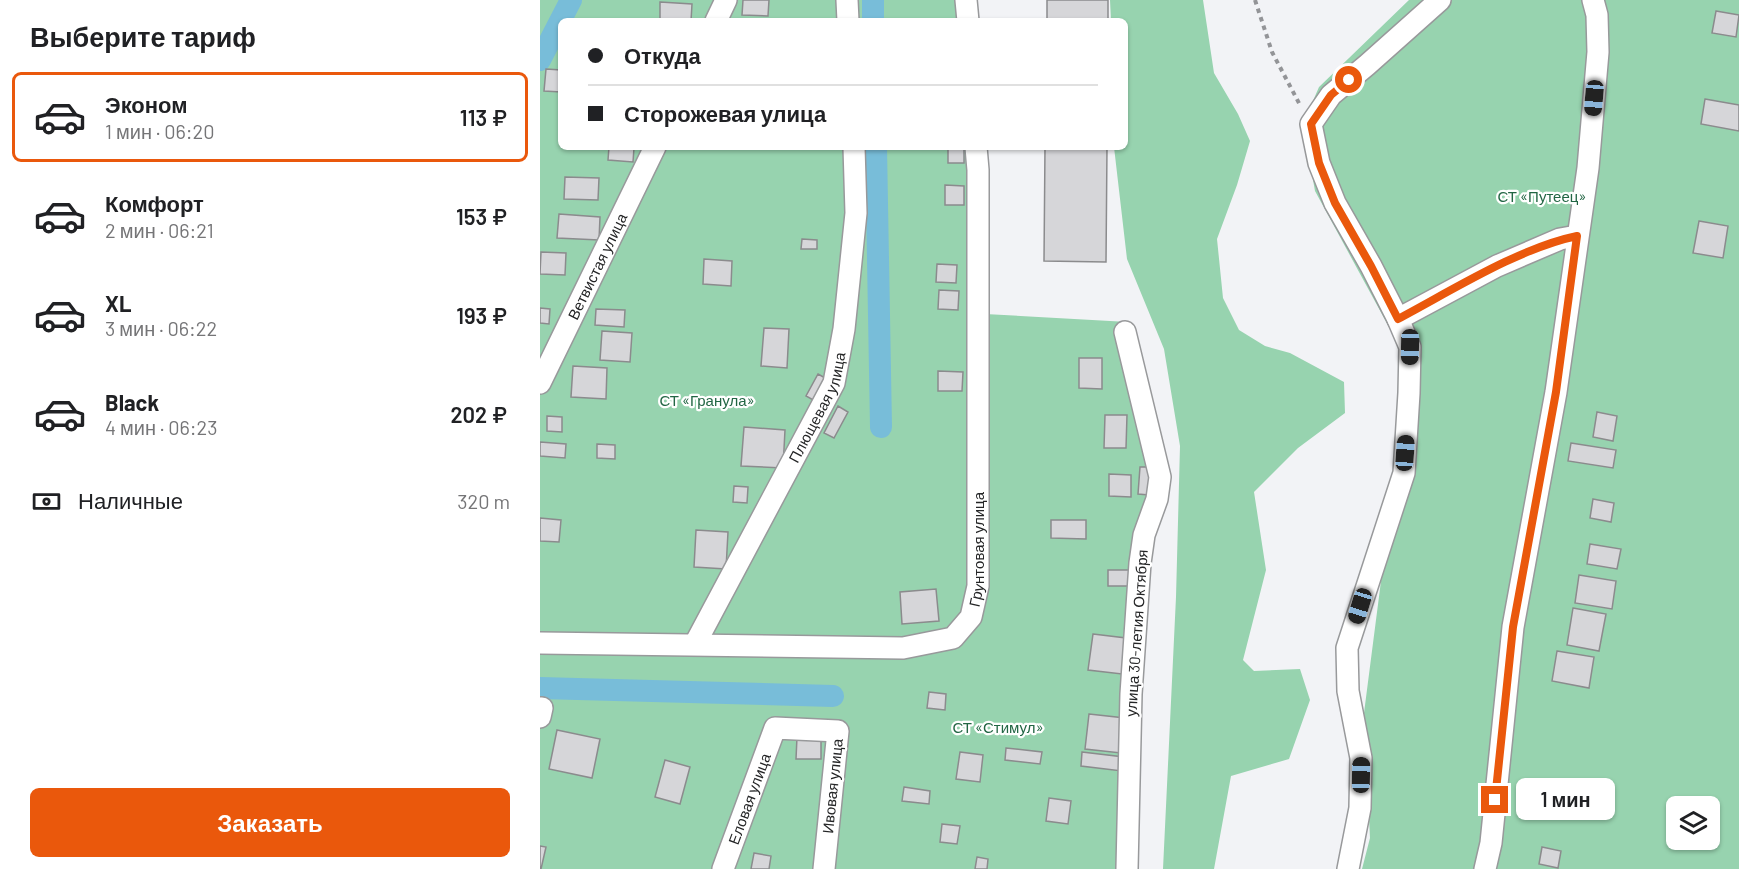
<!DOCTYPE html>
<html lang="ru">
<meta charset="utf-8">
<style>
body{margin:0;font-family:Barlow,sans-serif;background:#f6f6f6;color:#202124;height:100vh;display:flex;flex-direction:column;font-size:22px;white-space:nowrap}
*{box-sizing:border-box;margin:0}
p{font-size:20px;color:#757577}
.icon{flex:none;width:33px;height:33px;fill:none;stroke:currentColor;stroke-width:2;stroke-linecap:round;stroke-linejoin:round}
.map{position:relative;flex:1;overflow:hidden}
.drawer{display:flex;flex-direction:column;background:#fff;width:540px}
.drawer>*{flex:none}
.hud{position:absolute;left:18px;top:18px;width:570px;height:132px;border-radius:9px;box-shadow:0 2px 4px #0004;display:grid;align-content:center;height:132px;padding:0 30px;background:#fff}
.buttons{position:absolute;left:1126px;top:796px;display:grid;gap:12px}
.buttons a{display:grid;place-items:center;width:54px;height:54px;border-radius:9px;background:#fff;box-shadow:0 2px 4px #0004;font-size:30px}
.end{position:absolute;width:27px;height:27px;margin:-14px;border:8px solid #ea580c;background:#fff;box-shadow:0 0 0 3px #fff}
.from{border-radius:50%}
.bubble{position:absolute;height:42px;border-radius:9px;background:#fff;box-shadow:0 2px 4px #0004;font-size:20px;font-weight:600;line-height:42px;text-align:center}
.car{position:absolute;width:18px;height:36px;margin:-18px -9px;border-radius:8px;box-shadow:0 0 4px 2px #0007;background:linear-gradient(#222 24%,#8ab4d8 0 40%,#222 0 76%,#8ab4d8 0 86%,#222 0)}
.hud b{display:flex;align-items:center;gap:21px;height:57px;font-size:22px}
.hud b+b{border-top:2px solid #e0e0e0}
.hud i{width:15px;height:15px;background:#202124}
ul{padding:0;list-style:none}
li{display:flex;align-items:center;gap:18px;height:90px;margin:0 12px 9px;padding:0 18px;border:3px solid transparent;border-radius:9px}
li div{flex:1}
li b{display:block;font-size:22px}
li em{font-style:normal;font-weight:600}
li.active{border-color:#ea580c}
li>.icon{width:54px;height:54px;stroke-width:1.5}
h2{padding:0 30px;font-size:27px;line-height:72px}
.pay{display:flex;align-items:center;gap:15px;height:66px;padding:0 30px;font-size:22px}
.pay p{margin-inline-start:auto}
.cta{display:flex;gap:12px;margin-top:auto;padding:12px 30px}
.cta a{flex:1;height:69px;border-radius:9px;background:#ea580c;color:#fff;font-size:24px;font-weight:600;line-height:69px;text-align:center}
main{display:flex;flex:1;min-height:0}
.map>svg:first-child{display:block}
</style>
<main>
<section class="drawer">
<h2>Выберите тариф</h2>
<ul>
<li class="active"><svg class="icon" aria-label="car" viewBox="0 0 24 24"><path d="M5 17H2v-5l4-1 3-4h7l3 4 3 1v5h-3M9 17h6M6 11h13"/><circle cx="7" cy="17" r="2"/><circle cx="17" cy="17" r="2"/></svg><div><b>Эконом</b><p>1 мин · 06:20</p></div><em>113 ₽</em></li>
<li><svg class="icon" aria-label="car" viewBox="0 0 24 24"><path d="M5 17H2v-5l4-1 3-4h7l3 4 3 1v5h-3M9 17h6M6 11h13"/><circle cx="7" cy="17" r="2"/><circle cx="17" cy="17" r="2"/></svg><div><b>Комфорт</b><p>2 мин · 06:21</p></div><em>153 ₽</em></li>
<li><svg class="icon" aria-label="car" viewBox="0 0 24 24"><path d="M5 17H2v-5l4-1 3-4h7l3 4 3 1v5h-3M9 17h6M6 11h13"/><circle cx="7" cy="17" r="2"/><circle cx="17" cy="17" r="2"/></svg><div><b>XL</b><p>3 мин · 06:22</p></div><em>193 ₽</em></li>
<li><svg class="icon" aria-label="car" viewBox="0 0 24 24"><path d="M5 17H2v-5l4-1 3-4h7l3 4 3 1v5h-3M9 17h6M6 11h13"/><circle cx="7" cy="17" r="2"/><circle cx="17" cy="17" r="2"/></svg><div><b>Black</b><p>4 мин · 06:23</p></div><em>202 ₽</em></li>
</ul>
<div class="pay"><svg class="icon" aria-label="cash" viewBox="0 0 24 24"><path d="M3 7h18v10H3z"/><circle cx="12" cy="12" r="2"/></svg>Наличные<p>320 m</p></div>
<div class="cta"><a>Заказать</a></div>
</section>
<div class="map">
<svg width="1199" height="869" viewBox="0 0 1199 869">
<rect width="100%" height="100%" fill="#f2f3f6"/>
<path fill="#97d3af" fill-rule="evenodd" d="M0,0H434V21H21V147H439L445,314L588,322L615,470L592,844V869H0Z
M570,0H663L674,73L698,114L710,141L697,185L677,239L683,298L699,330L725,346L750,353L804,382L805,413L758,448L714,492L726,570L703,660L714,671L760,669L770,700L749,759L691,776L674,869H623L636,597L640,446L624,349L587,259L574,147H585V21H571Z
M869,0H1199V869H822L830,838L824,713L869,364L775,191L763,124L779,87ZM1137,807H1170V840H1137Z"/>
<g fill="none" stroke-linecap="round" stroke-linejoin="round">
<path stroke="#78bdd9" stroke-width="22" d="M333,0V21
M0,60L31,0
M336,147L341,427
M0,688L293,696"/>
</g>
<path fill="#d6d6d9" stroke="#8b8b8d" stroke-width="1.5" d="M203,0H229L228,16L202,15Z
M507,0H568V21H507Z
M120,2L152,4L151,21H120Z
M1176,11L1199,15L1196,37L1172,33Z
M6,69L21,70V92L4,91Z
M1165,99L1199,105V131L1161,124Z
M69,147L94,148L93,162L68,160Z
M408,147H424V163H408Z
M505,147H567L566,262L504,261Z
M25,177L59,178L58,200L24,199Z
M405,185L424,186V205H405Z
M19,214L60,217L59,240L17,238Z
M1159,221L1188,226L1183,258L1153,253Z
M262,239L277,240V249H261Z
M1,252L26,253L25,275L0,274Z
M164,259L192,261L191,286L163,284Z
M397,264L417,265L416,283L396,282Z
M399,290L419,291L418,310L398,309Z
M0,308L10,309L9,324L0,323Z
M56,309L85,310L84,327L55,325Z
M224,328L249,329L247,368L221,366Z
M62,331L92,333L90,362L60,360Z
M539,358H562V389L539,388Z
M33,366L67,368L66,399L31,397Z
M398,371L423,372L422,391H398Z
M278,374L287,379L275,401L266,396Z
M298,406L308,412L294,438L284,433Z
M1057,412L1077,416L1073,441L1053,437Z
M565,415H587L586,448H564Z
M7,416L22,417V432L7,431Z
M204,427L245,430L243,468L201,466Z
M0,442L26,444L25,458L0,456Z
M1031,443L1076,450L1073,468L1028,461Z
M57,444L75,445V459L57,458Z
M600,467H611L609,495L598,494Z
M569,474L591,475V497L569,496Z
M194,486L208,487L207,503L193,502Z
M1053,499L1074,503L1071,522L1050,518Z
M0,518L21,520L19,542L0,541Z
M511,520H546V539L511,538Z
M156,530L188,532L186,569L154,567Z
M1050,544L1081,549L1077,569L1047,564Z
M568,570H594L593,586H568Z
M1039,575L1076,581L1072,609L1035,603Z
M396,589L399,621L362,624L360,592Z
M1033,608L1066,614L1059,651L1027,645Z
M553,634L586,638L582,674L548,670Z
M1017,651L1054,657L1049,688L1012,681Z
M389,692L406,694L405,710L387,708Z
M549,714L585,718L581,753L545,749Z
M17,730L60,739L52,778L9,769Z
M257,737L281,738V759H256Z
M466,748L502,752L500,764L465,760Z
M420,752L443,755L440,782L416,779Z
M542,752L584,757L582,771L541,766Z
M125,760L150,767L140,804L115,797Z
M364,787L390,791L389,804L362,801Z
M509,798L531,801L528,824L506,821Z
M402,824L420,826L417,844L400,842Z
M0,846L6,847L1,869H0Z
M1002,847L1021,851L1018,868L999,864Z
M214,853L231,856L229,869H211Z
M437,857L448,859L447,869H435Z"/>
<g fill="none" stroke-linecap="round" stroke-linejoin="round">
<g stroke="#98999b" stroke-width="24">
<g id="minor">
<path d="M307,0L308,21"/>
<path d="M426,0L428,21"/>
<path d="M176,21L186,0"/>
<path d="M858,319L957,266L1020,239L1037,236"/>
<path d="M585,332L620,477L617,499L604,535L600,563L591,694L587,869"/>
<path id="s1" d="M0,383L115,147"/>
<path id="s2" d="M0,643L363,648L413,638L431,617L438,586V170L436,147"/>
<path id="s3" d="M155,644L294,383L304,329L316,213L314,147"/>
<path d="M0,708H2L0,717"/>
<path id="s4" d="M183,869L235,728L298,731L284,869"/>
<path d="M808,869L820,808L821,758L808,691L807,648L864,473L869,393L870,347L858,319L831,266L795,203L779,163L771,124L791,95L827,65L900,0"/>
<path d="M945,869L951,843L973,627L1016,392L1048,168L1058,52L1057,15L1053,0"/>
</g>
</g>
<path stroke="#939497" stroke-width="4" stroke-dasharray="4.5 4.5" stroke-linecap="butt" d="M715,0L732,52L760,105"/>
<use href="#minor" stroke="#fff" stroke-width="21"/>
</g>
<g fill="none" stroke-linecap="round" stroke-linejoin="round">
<path stroke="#ea580c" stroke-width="8" d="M809,80L791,95L771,124L779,163L795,203L831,266L858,319C911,291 979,248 1037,236L1016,392L973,627L955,800"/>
</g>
<g text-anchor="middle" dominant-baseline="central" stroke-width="4.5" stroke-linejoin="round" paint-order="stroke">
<g font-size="15" fill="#264" stroke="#fff">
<text x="1002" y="196">СТ «Путеец»</text>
<text x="167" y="400">СТ «Гранула»</text>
<text x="458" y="727">СТ «Стимул»</text>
</g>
<g font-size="15" fill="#242526" stroke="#fff">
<text stroke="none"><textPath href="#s1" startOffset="130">Ветвистая улица</textPath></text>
<text stroke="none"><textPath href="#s3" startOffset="267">Плющевая улица</textPath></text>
<text stroke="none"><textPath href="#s2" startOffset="510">Грунтовая улица</textPath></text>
<text transform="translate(596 633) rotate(-86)">улица 30-летия Октября</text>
<text transform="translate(292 786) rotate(-84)">Ивовая улица</text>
<text stroke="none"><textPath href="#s4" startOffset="75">Еловая улица</textPath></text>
</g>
</g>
</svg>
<div class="buttons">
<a><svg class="icon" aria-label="layers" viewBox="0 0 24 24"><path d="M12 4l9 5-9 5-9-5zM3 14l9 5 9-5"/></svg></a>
</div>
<i class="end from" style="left:809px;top:80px"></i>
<i class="end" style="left:955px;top:800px"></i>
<div class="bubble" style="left:976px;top:778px;width:99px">1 мин</div>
<i class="car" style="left:1054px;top:98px;rotate:185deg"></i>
<i class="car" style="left:870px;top:347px;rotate:181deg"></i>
<i class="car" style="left:865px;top:453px;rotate:4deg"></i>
<i class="car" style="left:820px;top:606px;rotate:197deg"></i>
<i class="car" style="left:821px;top:775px;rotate:1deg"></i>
<div class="hud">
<b><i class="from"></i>Откуда</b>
<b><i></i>Сторожевая улица</b>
</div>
</div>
</main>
